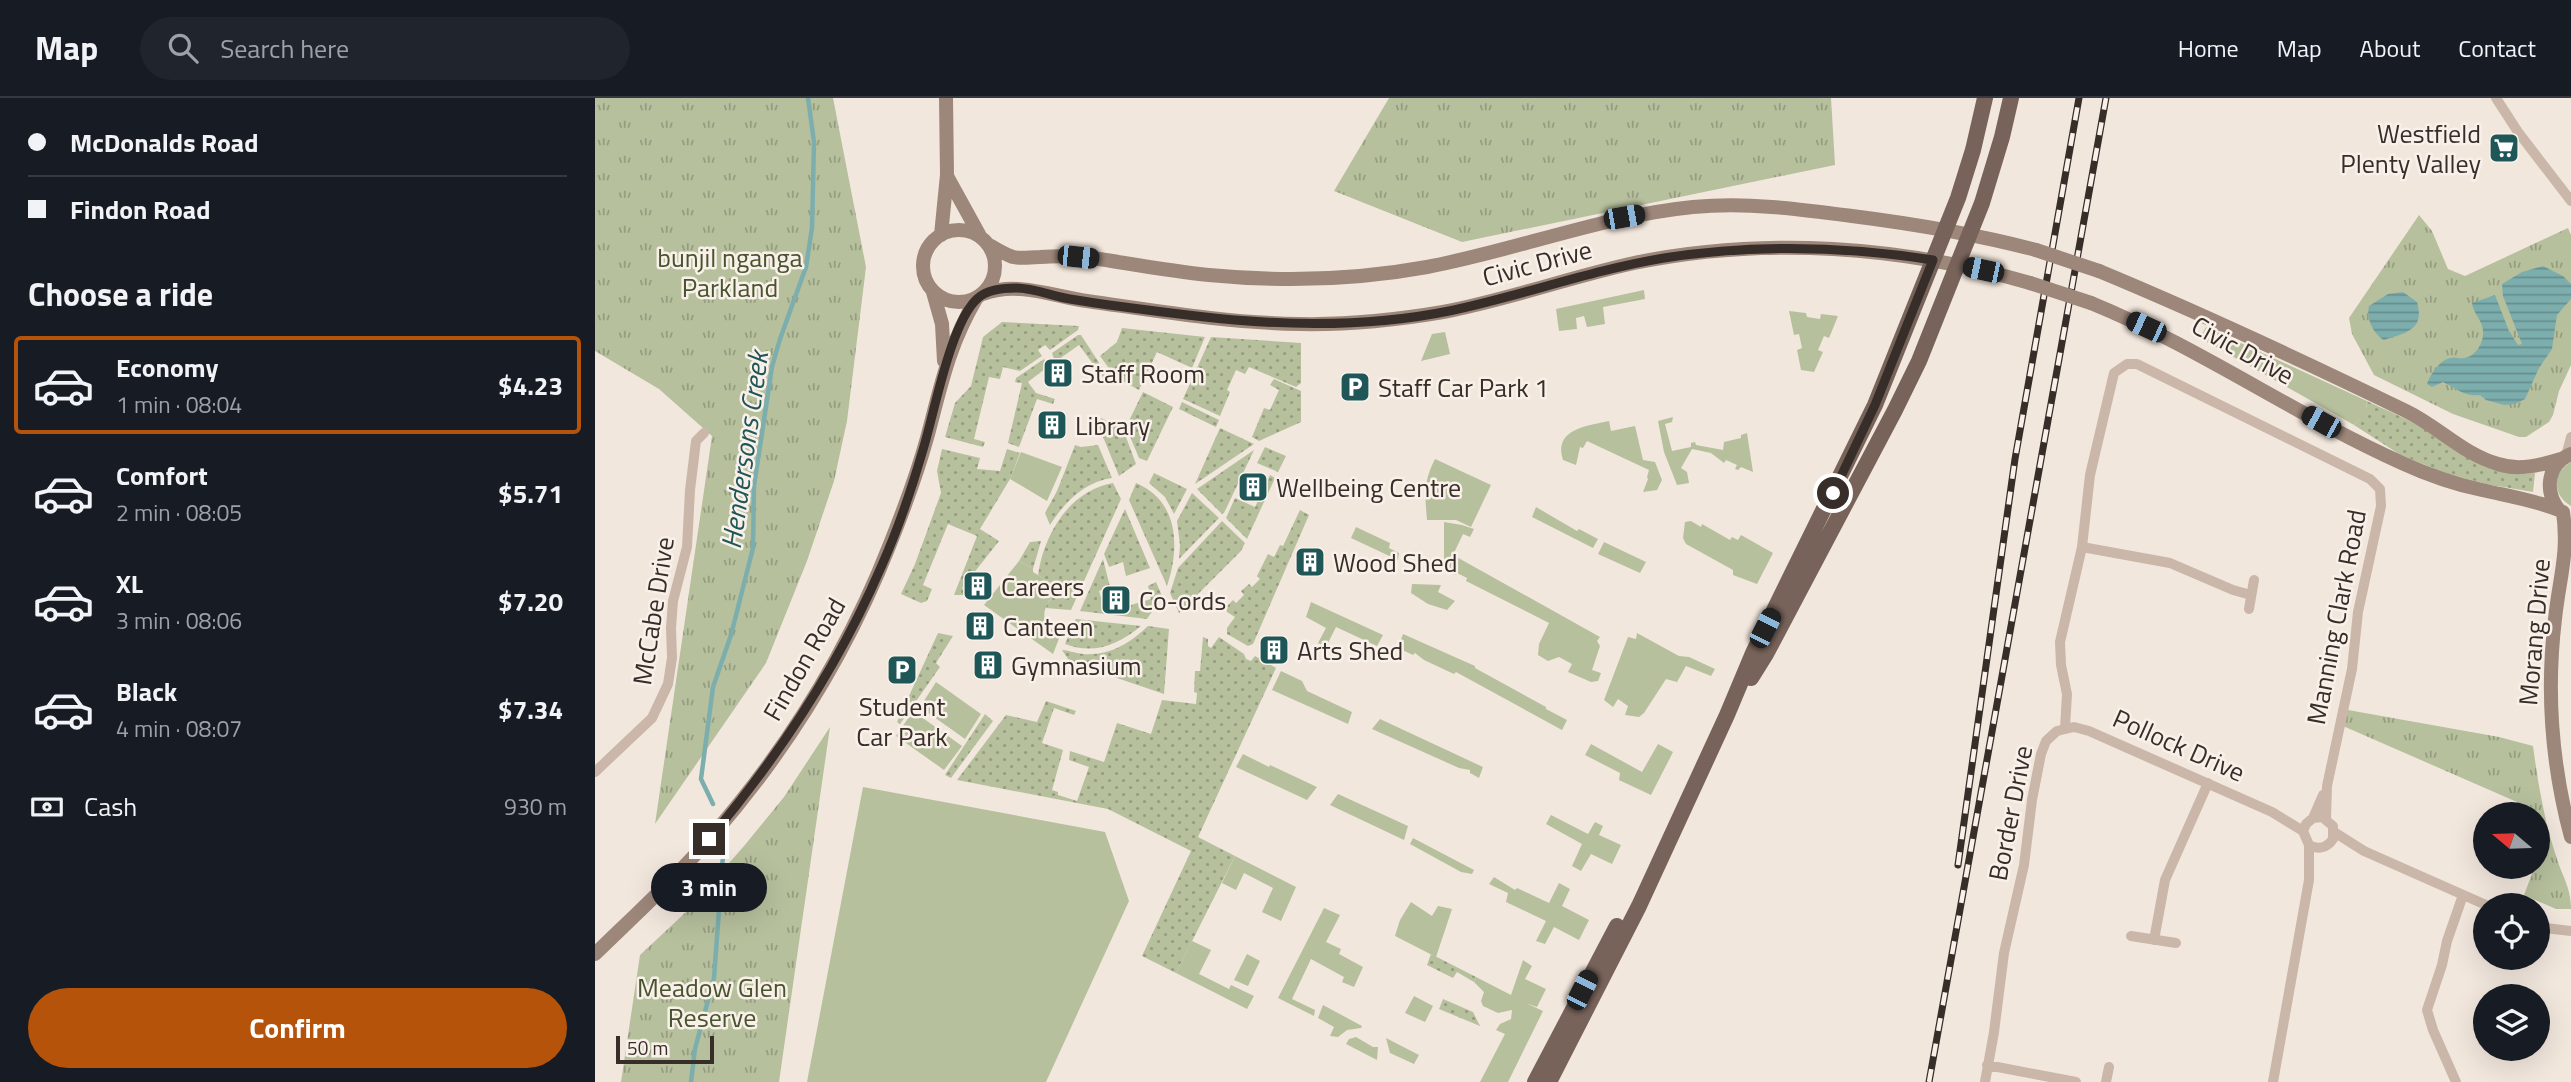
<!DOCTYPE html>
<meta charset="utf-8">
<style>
body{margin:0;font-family:"Titillium Web",sans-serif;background:#20242c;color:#f1f3f6;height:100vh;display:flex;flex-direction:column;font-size:26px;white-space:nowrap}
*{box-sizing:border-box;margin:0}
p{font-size:23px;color:#9ea1a6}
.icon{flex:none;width:38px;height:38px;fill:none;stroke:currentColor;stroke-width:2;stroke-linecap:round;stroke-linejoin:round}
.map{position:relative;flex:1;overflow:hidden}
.drawer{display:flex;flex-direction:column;background:#171b24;width:595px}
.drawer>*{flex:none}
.hud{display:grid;align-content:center;height:154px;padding:0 28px;background:#171b24}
.needle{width:46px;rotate:289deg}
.tools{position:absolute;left:1878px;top:704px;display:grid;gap:14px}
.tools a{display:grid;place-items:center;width:77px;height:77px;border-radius:50%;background:#171b24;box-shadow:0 7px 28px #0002;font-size:35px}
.scale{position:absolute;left:21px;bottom:18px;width:98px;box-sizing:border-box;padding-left:7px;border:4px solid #372d29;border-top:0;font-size:19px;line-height:24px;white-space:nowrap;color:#372d29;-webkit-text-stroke:5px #f9f1e9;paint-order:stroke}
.end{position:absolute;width:32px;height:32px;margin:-16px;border:9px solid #372d29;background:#fff;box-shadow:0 0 0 4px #fff}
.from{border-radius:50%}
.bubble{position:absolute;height:49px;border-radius:24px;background:#171b24;box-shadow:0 7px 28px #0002;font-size:23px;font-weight:700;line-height:49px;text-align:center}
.car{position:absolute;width:21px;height:42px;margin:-21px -10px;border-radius:9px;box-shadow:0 0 5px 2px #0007;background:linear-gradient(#222 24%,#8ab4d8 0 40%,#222 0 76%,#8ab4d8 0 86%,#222 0)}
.hud b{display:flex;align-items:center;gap:24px;height:66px;font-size:26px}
.hud b+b{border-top:2px solid #363941}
.hud i{width:18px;height:18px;background:#f1f3f6}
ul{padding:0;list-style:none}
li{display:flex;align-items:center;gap:21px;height:98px;margin:0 14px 10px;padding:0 14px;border:4px solid transparent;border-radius:7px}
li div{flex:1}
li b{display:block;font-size:26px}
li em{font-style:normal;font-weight:700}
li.selected{border-color:#b45309}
li>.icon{width:63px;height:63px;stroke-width:1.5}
h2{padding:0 28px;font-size:32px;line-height:84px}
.pay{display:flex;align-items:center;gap:18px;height:77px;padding:0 28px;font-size:26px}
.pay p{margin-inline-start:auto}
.action{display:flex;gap:14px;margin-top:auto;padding:14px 28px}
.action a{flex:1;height:80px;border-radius:42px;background:#b45309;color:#fff;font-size:28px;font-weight:700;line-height:80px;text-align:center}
header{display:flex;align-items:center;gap:42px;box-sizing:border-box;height:98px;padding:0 35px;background:#171b24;border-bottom:2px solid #363941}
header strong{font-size:33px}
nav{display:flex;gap:38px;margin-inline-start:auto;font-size:24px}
.search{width:490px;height:63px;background:#20242c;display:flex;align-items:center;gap:18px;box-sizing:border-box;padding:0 24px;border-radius:38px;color:#9ea1a6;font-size:26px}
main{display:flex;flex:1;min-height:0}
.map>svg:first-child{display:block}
</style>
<header>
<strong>Map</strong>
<div class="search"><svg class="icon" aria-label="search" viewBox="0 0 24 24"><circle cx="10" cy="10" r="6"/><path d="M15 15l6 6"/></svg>Search here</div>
<nav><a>Home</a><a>Map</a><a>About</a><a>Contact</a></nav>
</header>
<main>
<section class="drawer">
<div class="hud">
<b><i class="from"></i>McDonalds Road</b>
<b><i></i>Findon Road</b>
</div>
<h2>Choose a ride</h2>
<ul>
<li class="selected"><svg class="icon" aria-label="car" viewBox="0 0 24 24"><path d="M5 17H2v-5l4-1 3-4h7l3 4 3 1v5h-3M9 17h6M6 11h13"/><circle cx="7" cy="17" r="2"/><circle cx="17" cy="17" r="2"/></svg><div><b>Economy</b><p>1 min · 08:04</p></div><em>$4.23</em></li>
<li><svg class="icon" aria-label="car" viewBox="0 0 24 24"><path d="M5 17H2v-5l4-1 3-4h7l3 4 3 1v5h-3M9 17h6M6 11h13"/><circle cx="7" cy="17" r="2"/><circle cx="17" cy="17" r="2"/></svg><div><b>Comfort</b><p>2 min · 08:05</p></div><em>$5.71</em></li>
<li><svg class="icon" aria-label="car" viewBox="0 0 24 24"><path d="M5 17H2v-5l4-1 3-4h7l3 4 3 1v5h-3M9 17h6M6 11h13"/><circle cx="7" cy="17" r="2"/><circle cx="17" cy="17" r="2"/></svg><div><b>XL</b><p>3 min · 08:06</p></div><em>$7.20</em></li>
<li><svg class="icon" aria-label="car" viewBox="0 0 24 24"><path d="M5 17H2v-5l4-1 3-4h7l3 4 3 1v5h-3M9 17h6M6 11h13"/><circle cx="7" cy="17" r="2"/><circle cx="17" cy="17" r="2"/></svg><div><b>Black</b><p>4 min · 08:07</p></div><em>$7.34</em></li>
</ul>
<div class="pay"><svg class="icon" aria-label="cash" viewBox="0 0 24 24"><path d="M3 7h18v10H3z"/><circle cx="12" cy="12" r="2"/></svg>Cash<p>930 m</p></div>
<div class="action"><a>Confirm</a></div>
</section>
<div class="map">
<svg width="1976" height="984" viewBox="0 0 1976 984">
<defs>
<pattern id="grass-dots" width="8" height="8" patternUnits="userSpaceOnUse" patternTransform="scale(1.75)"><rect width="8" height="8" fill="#b6c09d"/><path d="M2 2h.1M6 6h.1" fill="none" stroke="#959c80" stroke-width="1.8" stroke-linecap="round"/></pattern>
<pattern id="park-tufts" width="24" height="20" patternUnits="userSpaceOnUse" patternTransform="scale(1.75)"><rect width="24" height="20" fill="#b6c09d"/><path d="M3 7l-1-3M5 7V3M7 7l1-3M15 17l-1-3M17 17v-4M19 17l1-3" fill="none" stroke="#959c80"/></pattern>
<pattern id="water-rules" width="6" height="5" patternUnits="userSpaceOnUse" patternTransform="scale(1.75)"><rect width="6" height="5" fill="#7daeae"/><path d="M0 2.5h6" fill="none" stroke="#678e8e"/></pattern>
</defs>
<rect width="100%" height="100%" fill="#f2e7dd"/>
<path fill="url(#grass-dots)" d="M407,224L484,228L483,232L455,252L450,247L443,252L447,258L425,273L408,269L405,281L394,279L379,341L390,344L388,349L350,339L360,305L376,288L388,239Z
M527,230L610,239L597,270L562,254L544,292L515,276L516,273L505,258L522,244Z
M483,237H486L512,277L510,282L484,247L460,264L457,255Z
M616,239L706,245V285L701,289L654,269L650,276L641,272L632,292L635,294L625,318L588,301Z
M449,261L455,267L433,284L441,295L460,301L458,306L442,301L424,349L413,345L427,285L420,284L421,280Z
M679,281L706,293V324L664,343L657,339L669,310L675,312L684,292L675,287Z
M548,294L578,309L552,363L544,360L531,329Z
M1772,303C1793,313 1816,322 1836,335C1877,361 1886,377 1940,375L1938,394L1891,386L1847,374L1804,356L1759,327C1768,319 1772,315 1772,303Z
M587,304L624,322L621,329L584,311Z
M506,320L528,331L541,366L524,378L504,329Z
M625,330L659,346L600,386Z
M480,347L486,349L503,347L517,380C489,384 470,404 455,427L450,415L462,393Z
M670,349L691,358L683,374L662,365Z
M347,351L385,360L382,371L405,373L412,351L425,355L415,381L385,431L404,443L367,490L372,495L371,497H359L382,438L353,426L328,487L337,491L332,503L326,505L306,496L320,466L346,395L342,373Z
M659,352L629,415L627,416L602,391Z
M559,375L592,391L579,416L570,399L554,385Z
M675,377L680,380L652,441L631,420L640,400L660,409Z
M518,385L526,401L476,512L450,510L463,489L443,477C449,436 474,393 518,385Z
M541,385C584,403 585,450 572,488L534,402Z
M597,395L624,420L584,461L585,447L582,423Z
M530,411L555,470L531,478L528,464L514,469L509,456Z
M705,412L714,417L658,546L653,548L632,536V530L640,519L632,514L631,509L638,502L641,505L649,497L646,493L654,486L657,489L665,481L662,478L673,456L679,459L685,447L688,448Z
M627,423L650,445L646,453L584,515L575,495L583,470Z
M446,443L438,471L424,463L435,444Z
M508,461L515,489L504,493L509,509L515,508L516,513L556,501L553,488L561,484L567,498L552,521L485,513Z
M481,521L546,528C523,547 499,557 470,546Z
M553,528L574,531L569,596L475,564L467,552C472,552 480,555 488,556C514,558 534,546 553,528Z
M343,535L358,538L341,565L345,569L305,626L302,624Z
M608,539L613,541V548L616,550L624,539L649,556L651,561L656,563L660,558L681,570L603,739L640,758L581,875L547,858L596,753L513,711L362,682L411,617L442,624L451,603L481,613L479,617L459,610L447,645L468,652L457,692L463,694V697L482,703L494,669L474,662L475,653L509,664L522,625L556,636L567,602L601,606L602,595L599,594L600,573H605Z
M390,616L398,623L356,680L350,677Z
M836,856L881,879L879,884L862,874L858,880L832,867Z
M848,901L878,914L885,928L844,911Z"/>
<path fill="url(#park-tufts)" d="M0,0H238L271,169L252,323L239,383L212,463L171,565L60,726L117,338L64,291L0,253Z
M794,0H1236L1240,67L867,144L739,93Z
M1824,117L1837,133L1853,171L1870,178L1973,130L1976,137V267L1964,293L1958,317L1954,324L1931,339H1924L1858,316L1779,277L1757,236L1754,220Z
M1753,612L1904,639L1938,648C1943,685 1949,722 1961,758C1967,778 1976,789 1976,811H1961L1929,797L1940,768H1942V716H1926L1922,704L1748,628Z
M235,629L184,984H26L45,857L91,814L149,748L189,699Z"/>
<path fill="#b6c09d" d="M1049,192L1050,201L1008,209L1010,226L992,229L989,218L981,220L982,231L964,233L961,211Z
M1194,213L1211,215L1212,219L1225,221L1226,216L1243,218L1234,240L1229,238L1223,252L1228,254L1219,274L1206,272L1202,252L1207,250L1204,236L1199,237Z
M1611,229L1772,303L1771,316L1759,327L1605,240Z
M850,234L855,256L826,263L837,236Z
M1078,319L1077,324L1070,326L1077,353L1096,349V345L1100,344L1101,347L1128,352L1129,344L1146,340V337L1152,335L1158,374L1146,369L1143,372L1140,371L1142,367L1131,362L1129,365L1116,355L1097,351L1086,370L1092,374L1094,385L1082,387L1069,354L1063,323Z
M1014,323L1016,333L1040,328L1048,362L1060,364L1067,382L1062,392L1048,394L1053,381L1052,379L1054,372L992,343L988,350L985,349L981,367L968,362C958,331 992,328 1014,323Z
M426,354L467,369L452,403L415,381Z
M840,361L896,387L876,429L861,422H832C830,396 828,385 840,361Z
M1976,364V408C1957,397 1957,375 1976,364Z
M941,409L982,433L984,431L1003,441L998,450L937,419Z
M1096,423L1106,429L1107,426L1135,442L1137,439L1143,442L1146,437L1178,455L1162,486L1138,477V472L1091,446L1088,440L1090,424Z
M849,424L867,427L879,431L875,439L868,436L858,457L1005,539L1002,543L1005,548L997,572L1006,575L1003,583L996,584L973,574L977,566L964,559L953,563L943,557L944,546L954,525L871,483L872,480L862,475L861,477L849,474Z
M761,429L795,445L794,450L804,455L803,462L756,440Z
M1009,444L1051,464L1045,475L1003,456Z
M424,463L438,471V474L463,489C449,511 440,520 465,538L458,556L389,507Z
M817,486L846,487L843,494L860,503L852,512L833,506L816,495Z
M716,504L788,537L782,548L741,529L731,549L723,545L731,530L711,519Z
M1042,535L1084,558L1094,559L1120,571L1116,578L1091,568L1082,584L1071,581L1049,615L1044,619L1030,617L1033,608L1023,601L1018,609L1009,602L1033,539L1041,541Z
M808,536L880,568V570L951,609V611L972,622L967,632L861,574L859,576L829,562L820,555L818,557L803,550Z
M686,573L707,583L712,593L757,614L753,626L677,592Z
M341,584L386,616L370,641L325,609Z
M318,613L367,648L349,672L301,638Z
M785,621L888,669L884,680L875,675V672L864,670L777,631Z
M996,646L1047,674L1063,646L1078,654L1056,697L1024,682L1025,675L990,657Z
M648,656L674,669L675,667L722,689L712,702L641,669Z
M268,689L510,734L534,803L451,984H212Z
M743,696L813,728L809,742L735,707Z
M956,717L993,736L1000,724L1008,728L1004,737L1026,747L1017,766L996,756L986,773L977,768L987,746L951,726Z
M818,740L879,772L877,776L866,774L815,746Z
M640,758L701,789L686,823L667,814L678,790L649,775L641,792L627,785Z
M899,779L920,792L922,790L954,805L964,785L975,791L967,808L994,822L984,842L959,829L950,846L941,843L951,823L911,804L913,795L894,786Z
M816,804L837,818L843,808L857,811L841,859L800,838L805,822Z
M729,810L745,817L731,844L746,851L744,856L768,869L759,889L747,884L749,879L716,861L697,901L720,912L719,918L683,900Z
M597,843L616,852L604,876L634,891L636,887L659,898L652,911L581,875Z
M652,856L665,863L653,888L639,882Z
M928,862L937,868L930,881L951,891L942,909L931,905L948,913L913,984H885L910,936L901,932L905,926L916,921L917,912L903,915L888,908L886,903L889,894L879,884L881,879L916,897Z
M819,898L838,908L830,924L810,915Z
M728,907L767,928L766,930L752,932L743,939L735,938L739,929L723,920Z
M761,939L778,949H783L782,962L751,946L754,941Z
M791,940L824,957L819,966L795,955Z"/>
<path fill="url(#water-rules)" d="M1948,168L1968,178L1976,186V201L1962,217L1957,251L1944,270L1930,301L1920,306L1909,307L1891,302L1885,297C1869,299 1861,290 1848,284L1837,289L1832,286C1835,277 1843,265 1852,261C1859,258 1863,261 1869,260C1880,259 1888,246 1888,236C1889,223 1878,216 1877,205L1900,197L1914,233L1923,247L1927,246L1908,198L1907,186L1927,174Z
M1808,194L1822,204C1830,231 1812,235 1789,242C1778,236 1771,220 1774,208L1793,196Z"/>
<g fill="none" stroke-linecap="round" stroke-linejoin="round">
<path stroke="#7daeae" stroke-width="4.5" d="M118,706L106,681L118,589L136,537L158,450L159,388L177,269L185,241L211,169L217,130L219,44L213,0
M96,984L100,951L119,880L128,757"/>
<path stroke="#cab7a9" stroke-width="10" d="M1901,0L1923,34L1976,103
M1971,358L1976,339
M1487,449L1575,465L1638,492L1656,497
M1654,511L1659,482
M1470,630L1472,596L1466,567L1465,544L1487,449L1495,377L1519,275L1532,266H1542L1775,381L1785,391L1786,408L1763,514L1757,571L1732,688L1731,721
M0,674L57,620L73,586L77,560L76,530L78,503L92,449L95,392L101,343L109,335
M1718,720L1727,719L1738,728V741C1732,750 1723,752 1714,747L1708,733L1711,726L1718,720L1728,697
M1739,734L1769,753L1891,807
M1942,829L1976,833
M1536,838L1581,845
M1559,842L1570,782L1613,685
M1392,967L1481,984
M1390,984L1399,934L1409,855L1429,767L1437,702L1446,656L1451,643L1462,633L1479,629L1494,633L1677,714L1708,733
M1511,984L1514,969
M1678,984L1714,782V747
M1861,984L1838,932L1832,912L1847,867L1852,843L1868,797"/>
<path stroke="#9d867a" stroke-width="14" d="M352,78L385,138
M328 168a36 36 0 1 1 72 0a36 36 0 1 1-72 0Z
M346,137L352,77L351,0
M394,147C402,151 409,156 418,159C427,161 435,159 445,159C462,158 480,158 498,160C537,166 575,173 614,177C686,184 761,182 832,169C922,152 1007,118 1098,109C1152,104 1204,111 1257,118C1320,126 1380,136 1441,152
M1504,173C1608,216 1710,264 1811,313C1844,329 1868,356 1903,366C1924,373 1946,367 1966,361
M338,194L347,226L349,263
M388,196C423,183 457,198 492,203C563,213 633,225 704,226C752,227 801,222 848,214C912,202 975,179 1039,165C1170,138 1307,148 1435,185
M1496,205C1604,249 1700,317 1807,365C1833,377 1859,386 1887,392C1913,398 1939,402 1964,412
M1964,412C1949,393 1952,366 1976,356
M1968,414C1974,456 1964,481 1960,521C1951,595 1957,668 1976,739
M0,856C39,818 80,781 116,739C191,653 253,553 295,446C309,411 322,376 332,340C346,288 353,249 381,201"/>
<path stroke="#78635a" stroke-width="16" d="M1156,580L1171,556L1300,312L1324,263L1387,105L1407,39L1416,0
M940,984L1022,828
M954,984L1044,808L1132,617L1158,555L1280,307L1363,100L1378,52L1390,0"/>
<g stroke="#372d29" stroke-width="7">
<path id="rail" d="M1363,767L1420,361L1484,0
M1334,984L1511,0"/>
</g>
<use href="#rail" stroke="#f9f1e9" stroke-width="4.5" stroke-dasharray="13" stroke-linecap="butt"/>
<path stroke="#9d867a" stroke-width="14" d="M1441,152L1504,173
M1435,185L1496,205"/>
</g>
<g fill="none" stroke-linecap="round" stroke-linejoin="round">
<path stroke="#372d29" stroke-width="9" d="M114,741C184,658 244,567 287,467C303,431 316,393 327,355C339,318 355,224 383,200C393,191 409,190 421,190C439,190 457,198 475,201C517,208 559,213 601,218C685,228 771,230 854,213C926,198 996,172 1069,160C1159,146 1249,148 1338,162L1280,307L1238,395"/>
</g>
<defs>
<g id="supermarket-square" transform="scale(1.575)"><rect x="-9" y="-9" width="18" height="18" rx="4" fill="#1f5657" stroke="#f9f1e9"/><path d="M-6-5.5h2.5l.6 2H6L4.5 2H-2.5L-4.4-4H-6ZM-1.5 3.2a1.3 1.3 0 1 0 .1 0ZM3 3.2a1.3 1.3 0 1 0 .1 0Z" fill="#fff"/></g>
<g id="building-square" transform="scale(1.575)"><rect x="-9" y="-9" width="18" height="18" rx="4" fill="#1f5657" stroke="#f9f1e9"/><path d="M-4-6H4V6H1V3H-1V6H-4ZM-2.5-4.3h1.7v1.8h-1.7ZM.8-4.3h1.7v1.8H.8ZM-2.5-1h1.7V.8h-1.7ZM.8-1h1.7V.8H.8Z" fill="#fff"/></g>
<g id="parking-square" transform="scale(1.575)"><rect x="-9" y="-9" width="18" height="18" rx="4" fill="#1f5657" stroke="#f9f1e9"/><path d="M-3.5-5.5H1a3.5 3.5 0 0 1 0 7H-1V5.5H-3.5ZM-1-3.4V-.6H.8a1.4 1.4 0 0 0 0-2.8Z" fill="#fff"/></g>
</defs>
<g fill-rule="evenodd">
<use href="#supermarket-square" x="1909" y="50"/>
<use href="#building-square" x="463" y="275"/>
<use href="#parking-square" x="760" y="289"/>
<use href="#building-square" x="457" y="327"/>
<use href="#building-square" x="658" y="389"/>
<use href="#building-square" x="715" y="464"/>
<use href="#building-square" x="383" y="488"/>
<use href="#building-square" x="521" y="502"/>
<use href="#building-square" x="385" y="528"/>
<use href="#building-square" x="679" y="552"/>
<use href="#building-square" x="393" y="567"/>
<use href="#parking-square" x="307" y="572"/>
</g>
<g text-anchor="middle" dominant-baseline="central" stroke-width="5" stroke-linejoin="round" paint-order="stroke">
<g font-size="26" fill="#372d29" stroke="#f9f1e9" text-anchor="start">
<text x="1886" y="35" text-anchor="end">Westfield<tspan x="1886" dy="30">Plenty Valley</tspan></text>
<text x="486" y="275">Staff Room</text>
<text x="783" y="289">Staff Car Park 1</text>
<text x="480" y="327">Library</text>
<text x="681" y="389">Wellbeing Centre</text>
<text x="738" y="464">Wood Shed</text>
<text x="406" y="488">Careers</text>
<text x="544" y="502">Co-ords</text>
<text x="408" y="528">Canteen</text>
<text x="702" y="552">Arts Shed</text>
<text x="416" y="567">Gymnasium</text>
<text x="307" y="608" text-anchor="middle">Student<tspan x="307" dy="30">Car Park</tspan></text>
</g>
<g font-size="26" fill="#47542d" stroke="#f9f1e9">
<text x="135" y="159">bunjil nganga<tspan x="135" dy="30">Parkland</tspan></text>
<text x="117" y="889">Meadow Glen<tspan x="117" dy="30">Reserve</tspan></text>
</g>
<g font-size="26" fill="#372d29" stroke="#f9f1e9">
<text transform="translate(942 165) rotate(-15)">Civic Drive</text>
<text transform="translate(1648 252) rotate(29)">Civic Drive</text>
<text transform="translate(58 513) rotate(-81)">McCabe Drive</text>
<text transform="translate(1741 519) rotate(-79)">Manning Clark Road</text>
<text transform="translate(1939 534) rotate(-85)">Morang Drive</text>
<text transform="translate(209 561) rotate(-60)">Findon Road</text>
<text transform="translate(1584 647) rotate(24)">Pollock Drive</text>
<text transform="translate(1415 715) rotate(-79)">Border Drive</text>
</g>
<g font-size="28" font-style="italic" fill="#1f5657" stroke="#f9f1e9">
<text transform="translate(149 352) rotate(-82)">Hendersons Creek</text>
</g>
</g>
</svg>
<div class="tools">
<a><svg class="needle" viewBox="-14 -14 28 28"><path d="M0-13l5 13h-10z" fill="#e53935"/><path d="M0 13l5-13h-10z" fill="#9ea1a6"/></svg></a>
<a><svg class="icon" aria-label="locate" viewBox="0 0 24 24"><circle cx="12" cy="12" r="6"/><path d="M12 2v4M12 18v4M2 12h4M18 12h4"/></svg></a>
<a><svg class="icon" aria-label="layers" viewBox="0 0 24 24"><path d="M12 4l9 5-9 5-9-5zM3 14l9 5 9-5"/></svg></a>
</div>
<div class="scale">50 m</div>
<i class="end from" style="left:1238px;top:395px"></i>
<i class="end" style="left:114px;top:741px"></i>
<div class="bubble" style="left:56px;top:765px;width:116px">3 min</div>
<i class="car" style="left:1029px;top:119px;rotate:80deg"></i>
<i class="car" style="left:483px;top:159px;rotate:96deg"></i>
<i class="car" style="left:1388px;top:172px;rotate:282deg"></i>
<i class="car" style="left:1551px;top:229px;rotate:295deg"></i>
<i class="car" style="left:1726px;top:324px;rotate:299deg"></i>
<i class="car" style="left:1170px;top:530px;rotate:27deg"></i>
<i class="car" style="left:987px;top:892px;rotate:27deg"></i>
</div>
</main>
